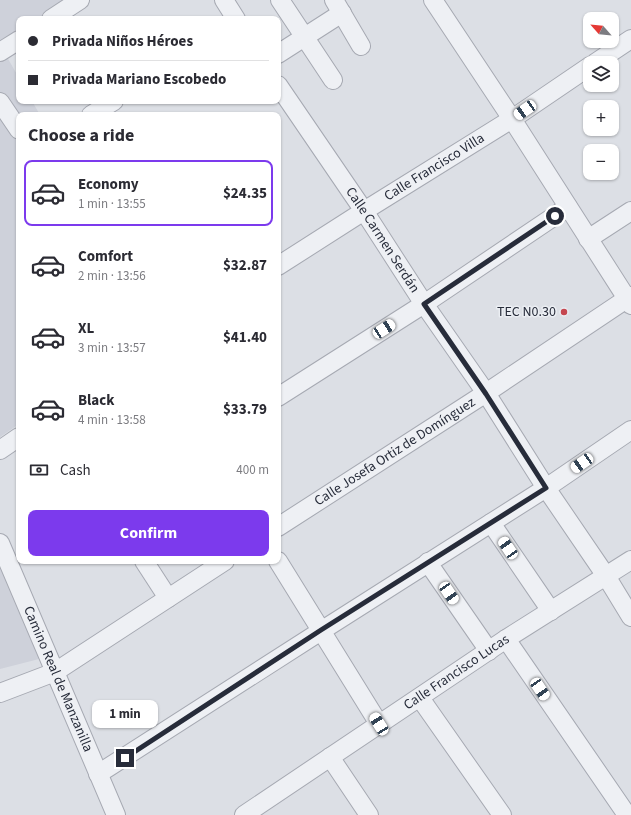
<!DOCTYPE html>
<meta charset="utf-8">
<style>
body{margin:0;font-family:"Source Sans 3",sans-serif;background:#f2f2f3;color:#2b2b33;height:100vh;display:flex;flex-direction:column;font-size:15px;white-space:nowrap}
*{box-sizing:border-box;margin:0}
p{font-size:13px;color:#7c7c81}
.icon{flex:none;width:22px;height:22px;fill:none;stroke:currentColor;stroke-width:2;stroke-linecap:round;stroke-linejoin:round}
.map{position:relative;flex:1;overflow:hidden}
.side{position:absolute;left:16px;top:112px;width:265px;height:452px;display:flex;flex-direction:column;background:#fff;border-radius:8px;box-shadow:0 1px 3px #0004}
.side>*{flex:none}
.guide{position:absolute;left:16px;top:16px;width:265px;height:88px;border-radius:8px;box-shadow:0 1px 3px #0004;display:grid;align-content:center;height:88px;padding:0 12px;background:#fff}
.needle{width:26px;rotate:297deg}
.fabs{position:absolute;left:583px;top:12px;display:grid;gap:8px}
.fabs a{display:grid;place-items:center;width:36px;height:36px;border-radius:8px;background:#fff;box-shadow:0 1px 3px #0004;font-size:20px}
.end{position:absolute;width:18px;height:18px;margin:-9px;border:5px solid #272c3a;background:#fff;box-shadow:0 0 0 2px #fff}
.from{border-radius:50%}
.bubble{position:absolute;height:28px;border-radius:8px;background:#fff;box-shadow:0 1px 3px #0004;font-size:13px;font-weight:700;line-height:28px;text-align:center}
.car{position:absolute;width:12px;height:24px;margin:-12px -6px;border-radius:5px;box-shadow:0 0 3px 1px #0007;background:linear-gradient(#fff 24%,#345 0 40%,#fff 0 76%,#345 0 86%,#fff 0)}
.guide b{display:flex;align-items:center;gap:14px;height:38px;font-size:15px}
.guide b+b{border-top:1px solid #e1e1e2}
.guide i{width:10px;height:10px;background:#2b2b33}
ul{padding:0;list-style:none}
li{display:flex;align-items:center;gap:12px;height:66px;margin:0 8px 6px;padding:0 4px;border:2px solid transparent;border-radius:8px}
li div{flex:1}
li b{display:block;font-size:15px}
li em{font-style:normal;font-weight:700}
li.active{border-color:#7c3aed}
li>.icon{width:36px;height:36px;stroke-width:1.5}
h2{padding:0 12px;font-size:18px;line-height:48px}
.pay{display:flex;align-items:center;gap:10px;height:44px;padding:0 12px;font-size:15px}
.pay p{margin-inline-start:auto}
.cta{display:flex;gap:8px;margin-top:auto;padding:8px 12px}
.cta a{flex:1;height:46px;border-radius:8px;background:#7c3aed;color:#fff;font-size:16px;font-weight:700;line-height:46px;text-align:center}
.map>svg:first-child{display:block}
</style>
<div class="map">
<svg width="631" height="815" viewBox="0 0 631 815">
<rect width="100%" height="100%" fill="#dcdfe5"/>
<path fill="#ced1da" d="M0,0H77L48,19H19V38L0,50Z
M7,57L19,78V101H32L40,115H19V424L0,437V58Z
M0,564L39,659L0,669Z"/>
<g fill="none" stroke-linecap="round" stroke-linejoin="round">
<g stroke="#a6a9b2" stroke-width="20">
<g id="minor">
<path d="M224,0L236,19"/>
<path d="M280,0L333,80"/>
<path d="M334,0L361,46"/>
<path d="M433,0L512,119L631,305"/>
<path d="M51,19L80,0"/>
<path d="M0,52L19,40"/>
<path d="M278,54L342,13"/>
<path d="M595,63L631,39"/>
<path id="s1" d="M278,85L364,211L424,304L486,393L546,488L606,576L631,617"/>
<path d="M0,102L19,130"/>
<path d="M91,115L114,101"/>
<path d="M588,239L631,211"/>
<path id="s2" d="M278,266L364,211L512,119L590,66"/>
<path d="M278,397L424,304L568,207"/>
<path d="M0,450L19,437"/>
<path d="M491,523L551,611"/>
<path id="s3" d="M278,527L486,393L631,296"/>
<path id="s4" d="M0,543L116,815"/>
<path d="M144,561L168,598"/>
<path d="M278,561L379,724"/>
<path d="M428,562L433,570L489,651"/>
<path d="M506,639L627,815"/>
<path d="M0,693L55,672L225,561"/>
<path d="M420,698L502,815"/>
<path d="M330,757L369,815"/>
<path d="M98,774L321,631L546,488L631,430"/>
<path id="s5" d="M244,815L506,639L631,560"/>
</g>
</g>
<use href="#minor" stroke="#eef0f4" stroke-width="18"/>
</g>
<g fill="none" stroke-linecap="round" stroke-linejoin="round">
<path stroke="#272c3a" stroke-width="5" d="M125,758L321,630L546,488L486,394L424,304L555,216"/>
</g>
<circle fill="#c5464f" stroke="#ebeef3" stroke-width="1.5" cx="564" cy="312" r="4"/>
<g text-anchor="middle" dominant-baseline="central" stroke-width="3" stroke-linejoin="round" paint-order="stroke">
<g font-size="14" fill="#272c3a" stroke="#ebeef3">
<text stroke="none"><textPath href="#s2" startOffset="185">Calle Francisco Villa</textPath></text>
<text stroke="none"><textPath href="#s1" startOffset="187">Calle Carmen Serdán</textPath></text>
<text stroke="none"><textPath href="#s3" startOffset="139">Calle Josefa Ortiz de Domínguez</textPath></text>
<text stroke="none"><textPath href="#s5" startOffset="256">Calle Francisco Lucas</textPath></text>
<text stroke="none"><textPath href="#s4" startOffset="148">Camino Real de Manzanilla</textPath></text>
</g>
<g font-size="14" fill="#272c3a" stroke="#ebeef3" text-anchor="end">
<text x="556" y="312">TEC N0.30</text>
</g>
</g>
</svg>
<div class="fabs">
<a><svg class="needle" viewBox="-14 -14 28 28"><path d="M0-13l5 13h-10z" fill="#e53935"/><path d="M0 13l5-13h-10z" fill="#7c7c81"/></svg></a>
<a><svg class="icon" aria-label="layers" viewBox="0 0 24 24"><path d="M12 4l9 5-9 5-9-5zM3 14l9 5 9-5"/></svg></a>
<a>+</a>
<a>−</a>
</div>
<i class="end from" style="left:555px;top:216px"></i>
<i class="end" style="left:125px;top:758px"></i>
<div class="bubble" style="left:92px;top:700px;width:66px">1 min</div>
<i class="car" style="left:525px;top:110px;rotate:236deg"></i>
<i class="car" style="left:384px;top:329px;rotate:57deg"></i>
<i class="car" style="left:582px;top:463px;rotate:236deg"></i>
<i class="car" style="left:508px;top:548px;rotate:326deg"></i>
<i class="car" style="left:449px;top:593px;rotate:146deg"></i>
<i class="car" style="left:540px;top:689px;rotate:146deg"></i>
<i class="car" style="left:379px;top:724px;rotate:328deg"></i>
<div class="guide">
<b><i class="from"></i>Privada Niños Héroes</b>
<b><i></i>Privada Mariano Escobedo</b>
</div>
<section class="side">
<h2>Choose a ride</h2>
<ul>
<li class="active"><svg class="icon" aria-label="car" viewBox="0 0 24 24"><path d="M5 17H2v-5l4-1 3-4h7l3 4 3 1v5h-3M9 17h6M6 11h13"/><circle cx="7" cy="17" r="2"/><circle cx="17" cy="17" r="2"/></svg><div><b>Economy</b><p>1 min · 13:55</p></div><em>$24.35</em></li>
<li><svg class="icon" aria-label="car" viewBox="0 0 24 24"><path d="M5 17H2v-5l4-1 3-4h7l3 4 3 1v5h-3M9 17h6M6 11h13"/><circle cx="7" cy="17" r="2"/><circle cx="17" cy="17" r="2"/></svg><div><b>Comfort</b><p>2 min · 13:56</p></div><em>$32.87</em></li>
<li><svg class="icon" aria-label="car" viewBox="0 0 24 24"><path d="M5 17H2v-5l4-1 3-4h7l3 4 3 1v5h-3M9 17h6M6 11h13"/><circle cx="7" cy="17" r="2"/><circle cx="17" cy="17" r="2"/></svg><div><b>XL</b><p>3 min · 13:57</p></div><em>$41.40</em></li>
<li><svg class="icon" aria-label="car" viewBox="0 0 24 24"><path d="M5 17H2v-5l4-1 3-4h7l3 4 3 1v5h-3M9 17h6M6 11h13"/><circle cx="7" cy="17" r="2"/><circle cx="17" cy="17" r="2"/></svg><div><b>Black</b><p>4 min · 13:58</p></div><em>$33.79</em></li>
</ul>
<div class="pay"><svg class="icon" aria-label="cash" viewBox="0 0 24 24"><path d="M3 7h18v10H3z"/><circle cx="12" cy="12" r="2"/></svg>Cash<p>400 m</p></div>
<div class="cta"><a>Confirm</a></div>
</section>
</div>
